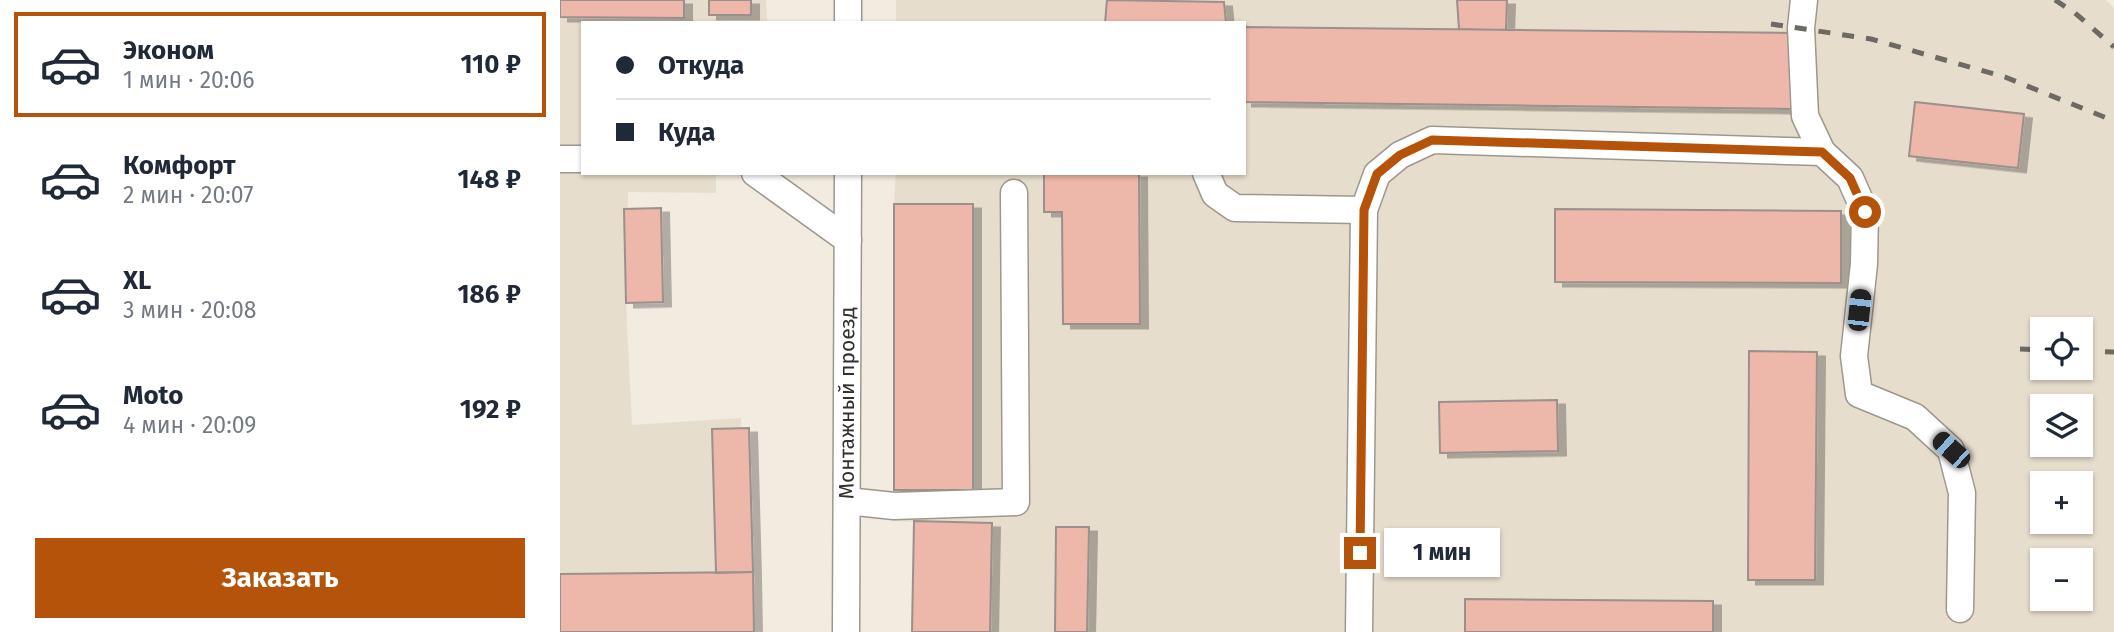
<!DOCTYPE html>
<html lang="ru">
<meta charset="utf-8">
<style>
body{margin:0;font-family:"Fira Sans",sans-serif;background:#f6f6f7;color:#1f2937;height:100vh;display:flex;flex-direction:column;font-size:26px;white-space:nowrap}
*{box-sizing:border-box;margin:0}
p{font-size:23px;color:#747a83}
.icon{flex:none;width:38px;height:38px;fill:none;stroke:currentColor;stroke-width:2;stroke-linecap:round;stroke-linejoin:round}
.map{position:relative;flex:1;overflow:hidden}
.side{display:flex;flex-direction:column;background:#fff;width:560px}
.side>*{flex:none}
.banner{position:absolute;left:21px;top:21px;width:665px;height:154px;border-radius:0px;box-shadow:0 2px 5px #0004;display:grid;align-content:center;height:154px;padding:0 35px;background:#fff}
.buttons{position:absolute;left:1470px;top:317px;display:grid;gap:14px}
.buttons a{display:grid;place-items:center;width:63px;height:63px;border-radius:0px;background:#fff;box-shadow:0 2px 5px #0004;font-size:35px}
.end{position:absolute;width:32px;height:32px;margin:-16px;border:9px solid #b45309;background:#fff;box-shadow:0 0 0 4px #fff}
.from{border-radius:50%}
.bubble{position:absolute;height:49px;border-radius:0px;background:#fff;box-shadow:0 2px 5px #0004;font-size:23px;font-weight:700;line-height:49px;text-align:center}
.car{position:absolute;width:21px;height:42px;margin:-21px -10px;border-radius:9px;box-shadow:0 0 5px 2px #0007;background:linear-gradient(#222 24%,#8ab4d8 0 40%,#222 0 76%,#8ab4d8 0 86%,#222 0)}
.banner b{display:flex;align-items:center;gap:24px;height:66px;font-size:26px}
.banner b+b{border-top:2px solid #e0e1e3}
.banner i{width:18px;height:18px;background:#1f2937}
ul{padding:12px 0 0;list-style:none}
li{display:flex;align-items:center;gap:21px;height:105px;margin:0 14px 10px;padding:0 21px;border:4px solid transparent;border-radius:0px}
li div{flex:1}
li b{display:block;font-size:26px}
li em{font-style:normal;font-weight:700}
li.on{border-color:#b45309}
li>.icon{width:63px;height:63px;stroke-width:1.5}
.button{display:flex;gap:14px;margin-top:auto;padding:14px 35px}
.button a{flex:1;height:80px;border-radius:0px;background:#b45309;color:#fff;font-size:28px;font-weight:700;line-height:80px;text-align:center}
main{display:flex;flex:1;min-height:0}
.map>svg:first-child{display:block}
</style>
<main>
<section class="side">
<ul>
<li class="on"><svg class="icon" aria-label="car" viewBox="0 0 24 24"><path d="M5 17H2v-5l4-1 3-4h7l3 4 3 1v5h-3M9 17h6M6 11h13"/><circle cx="7" cy="17" r="2"/><circle cx="17" cy="17" r="2"/></svg><div><b>Эконом</b><p>1 мин · 20:06</p></div><em>110 ₽</em></li>
<li><svg class="icon" aria-label="car" viewBox="0 0 24 24"><path d="M5 17H2v-5l4-1 3-4h7l3 4 3 1v5h-3M9 17h6M6 11h13"/><circle cx="7" cy="17" r="2"/><circle cx="17" cy="17" r="2"/></svg><div><b>Комфорт</b><p>2 мин · 20:07</p></div><em>148 ₽</em></li>
<li><svg class="icon" aria-label="car" viewBox="0 0 24 24"><path d="M5 17H2v-5l4-1 3-4h7l3 4 3 1v5h-3M9 17h6M6 11h13"/><circle cx="7" cy="17" r="2"/><circle cx="17" cy="17" r="2"/></svg><div><b>XL</b><p>3 мин · 20:08</p></div><em>186 ₽</em></li>
<li><svg class="icon" aria-label="car" viewBox="0 0 24 24"><path d="M5 17H2v-5l4-1 3-4h7l3 4 3 1v5h-3M9 17h6M6 11h13"/><circle cx="7" cy="17" r="2"/><circle cx="17" cy="17" r="2"/></svg><div><b>Moto</b><p>4 мин · 20:09</p></div><em>192 ₽</em></li>
</ul>
<div class="button"><a>Заказать</a></div>
</section>
<div class="map">
<svg width="1554" height="632" viewBox="0 0 1554 632">
<defs>
<filter id="shadow"><feDropShadow dx="8" dy="4.5" stdDeviation="0" flood-color="#0004"/></filter>
</defs>
<rect width="100%" height="100%" fill="#f1ebe0"/>
<path fill="#e7ddcd" fill-rule="evenodd" d="M0,0H206L207,23H23V173H156V193L68,192L66,303L72,425L181,418L187,632H0Z
M336,0H1546L1554,8V632H352L354,522L334,521V204L336,173H684V23H336ZM1482,329H1521V368H1482ZM1482,406H1521V444H1482ZM1482,483H1521V522H1482ZM1482,560H1521V598H1482Z"/>
<path fill="#edb7a9" stroke="#9c908c" stroke-width="2" filter="url(#shadow)" d="M0,0H124V18L0,17Z
M149,0H191V15H149Z
M547,0L664,2L666,23H545Z
M897,0H947L946,30L899,29Z
M684,27L1238,33V109L684,102Z
M1355,102L1464,114L1458,168L1349,156Z
M484,173H579L580,324H503L502,212H484Z
M334,204H413V490H334Z
M101,208L103,302L66,303L64,209Z
M995,209L1281,211V283L995,282Z
M1189,351L1257,352L1255,580H1188Z
M997,400L998,451L880,453L879,402Z
M189,428L193,572L156,573L152,429Z
M354,521L432,523L430,632H352Z
M496,527H529L527,632H495Z
M193,572L194,632H0V574Z
M905,599L1153,601V632H905Z"/>
<g fill="none" stroke-linecap="round" stroke-linejoin="round">
<g stroke="#9d988e" stroke-width="29">
<g id="minor">
<path d="M1244,0L1241,28L1245,116L1262,152"/>
<path d="M288,23V0"/>
<path d="M0,159H23"/>
<path d="M195,173L288,240"/>
<path d="M646,173L655,194L675,208L804,210"/>
<path d="M287,501L334,506L456,502L454,193"/>
<path id="s1" d="M286,632L288,173"/>
<path d="M799,632L804,210L817,174L840,155L872,140L1262,152L1290,178L1305,212L1304,264L1294,356L1299,394L1355,417L1391,450L1402,493L1400,609"/>
</g>
</g>
<use href="#minor" stroke="#fff" stroke-width="26"/>
<path stroke="#6d6963" stroke-width="5" stroke-dasharray="12 12" stroke-linecap="butt" d="M1495,0L1515,13L1554,47
M1211,24L1311,39L1445,77L1554,121
M1460,349L1482,350
M1521,351L1554,352"/>
</g>
<g fill="none" stroke-linecap="round" stroke-linejoin="round">
<path stroke="#b45309" stroke-width="9" d="M800,553L804,210L817,174L840,155L872,140L1262,152L1290,178L1305,212"/>
</g>
<g text-anchor="middle" dominant-baseline="central" stroke-width="5" stroke-linejoin="round" paint-order="stroke">
<g font-size="21" fill="#33312d" stroke="#fff">
<text stroke="none"><textPath href="#s1" startOffset="229">Монтажный проезд</textPath></text>
</g>
</g>
</svg>
<div class="buttons">
<a><svg class="icon" aria-label="locate" viewBox="0 0 24 24"><circle cx="12" cy="12" r="6"/><path d="M12 2v4M12 18v4M2 12h4M18 12h4"/></svg></a>
<a><svg class="icon" aria-label="layers" viewBox="0 0 24 24"><path d="M12 4l9 5-9 5-9-5zM3 14l9 5 9-5"/></svg></a>
<a>+</a>
<a>−</a>
</div>
<i class="end from" style="left:1305px;top:212px"></i>
<i class="end" style="left:800px;top:553px"></i>
<div class="bubble" style="left:824px;top:528px;width:116px">1 мин</div>
<i class="car" style="left:1299px;top:310px;rotate:6deg"></i>
<i class="car" style="left:1391px;top:450px;rotate:312deg"></i>
<div class="banner">
<b><i class="from"></i>Откуда</b>
<b><i></i>Куда</b>
</div>
</div>
</main>
